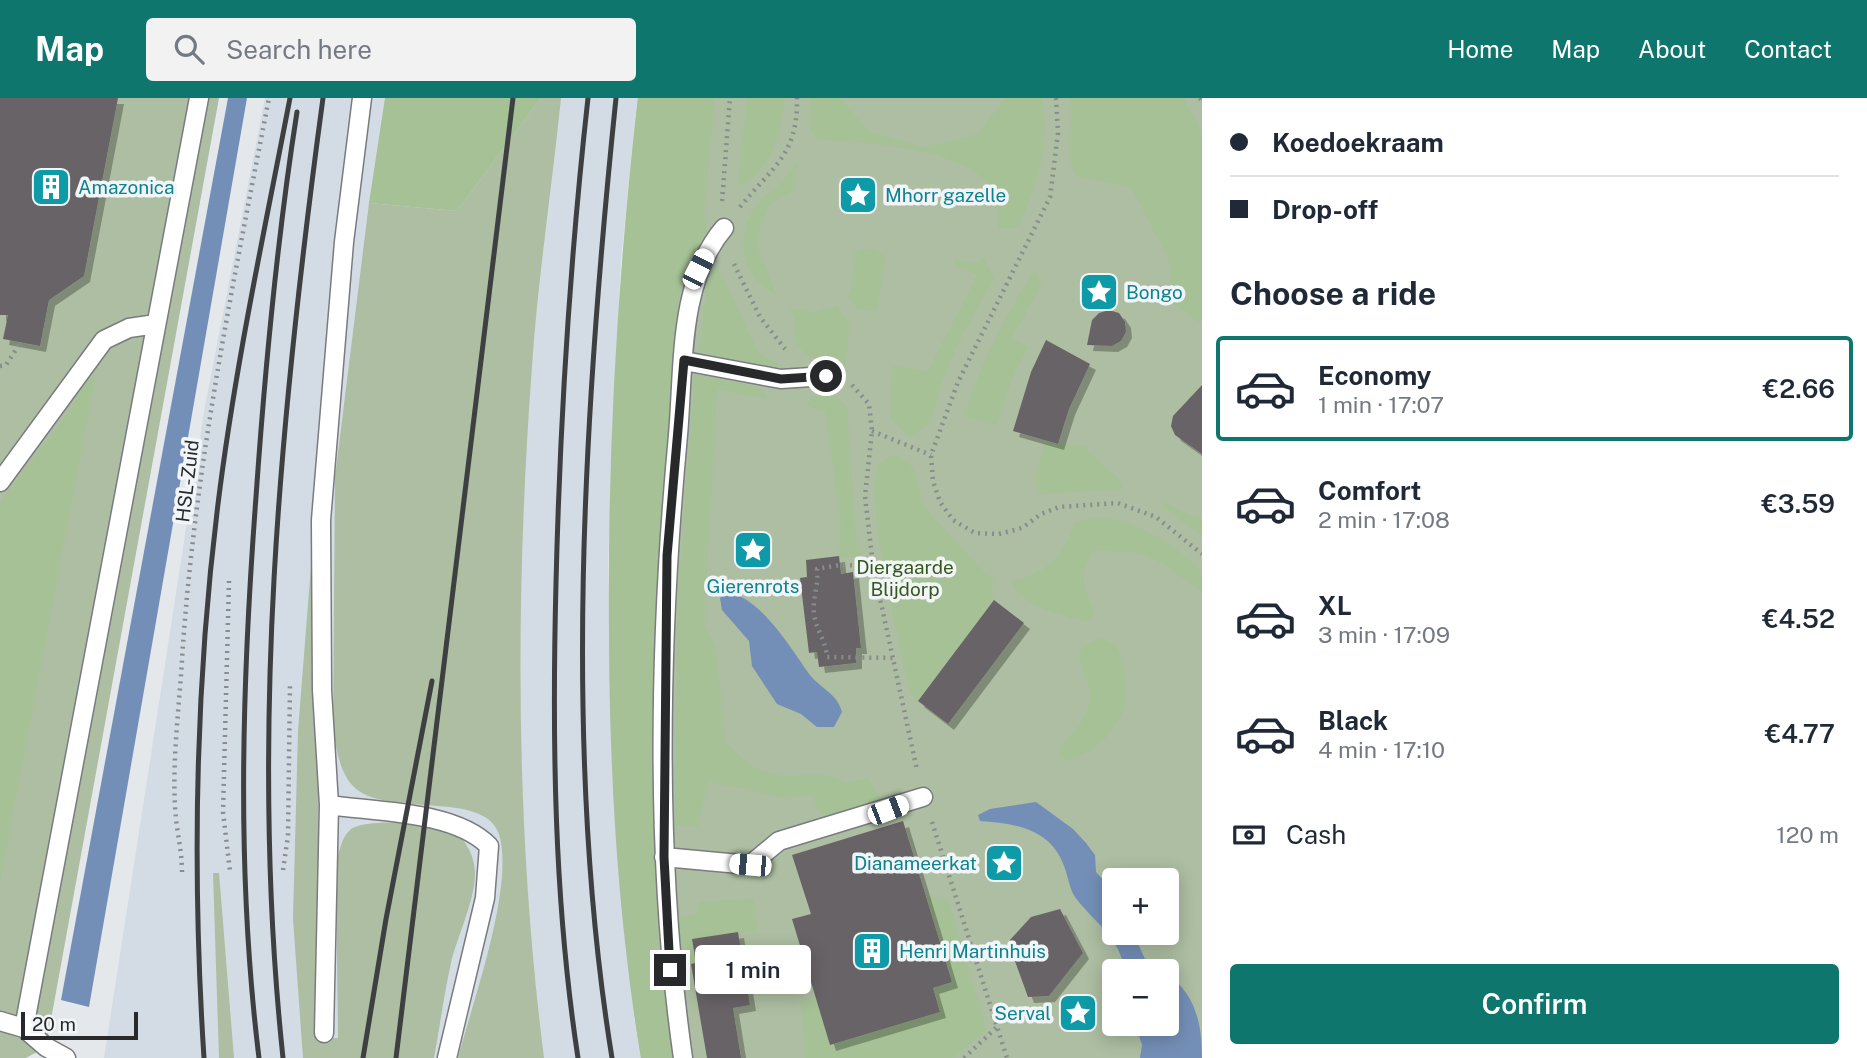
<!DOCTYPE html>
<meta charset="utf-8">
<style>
body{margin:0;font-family:"Public Sans",sans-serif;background:#f2f2f3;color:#1f2937;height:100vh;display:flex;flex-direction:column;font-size:26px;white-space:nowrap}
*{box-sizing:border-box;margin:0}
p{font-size:23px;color:#747a83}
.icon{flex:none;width:38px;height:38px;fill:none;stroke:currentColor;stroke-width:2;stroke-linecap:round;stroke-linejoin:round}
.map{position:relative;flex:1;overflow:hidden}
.details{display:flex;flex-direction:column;background:#fff;width:665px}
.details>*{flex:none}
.hud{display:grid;align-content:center;height:154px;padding:0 28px;background:#fff}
.fabs{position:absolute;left:1102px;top:770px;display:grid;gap:14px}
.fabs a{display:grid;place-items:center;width:77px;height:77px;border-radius:7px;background:#fff;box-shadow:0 4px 18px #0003;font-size:35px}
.scale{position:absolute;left:21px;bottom:18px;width:117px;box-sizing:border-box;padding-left:7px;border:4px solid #27292a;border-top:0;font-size:19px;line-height:24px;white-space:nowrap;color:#27292a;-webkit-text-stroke:5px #f2f5f8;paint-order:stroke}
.end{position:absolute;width:32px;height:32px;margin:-16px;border:9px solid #27292a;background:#fff;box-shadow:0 0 0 4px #fff}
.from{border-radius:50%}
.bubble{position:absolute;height:49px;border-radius:7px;background:#fff;box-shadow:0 4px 18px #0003;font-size:23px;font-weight:600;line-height:49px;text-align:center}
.car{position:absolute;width:21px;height:42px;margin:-21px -10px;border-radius:9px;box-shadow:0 0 5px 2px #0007;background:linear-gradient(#fff 24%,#345 0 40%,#fff 0 76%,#345 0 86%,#fff 0)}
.hud b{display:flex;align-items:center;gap:24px;height:66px;font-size:26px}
.hud b+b{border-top:2px solid #e0e1e3}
.hud i{width:18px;height:18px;background:#1f2937}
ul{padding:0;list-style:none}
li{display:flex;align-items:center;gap:21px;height:105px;margin:0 14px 10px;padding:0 14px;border:4px solid transparent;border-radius:7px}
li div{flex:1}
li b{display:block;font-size:26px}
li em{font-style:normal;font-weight:600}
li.selected{border-color:#0f766e}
li>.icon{width:63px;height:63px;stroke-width:1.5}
h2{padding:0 28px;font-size:32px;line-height:84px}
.pay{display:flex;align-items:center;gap:18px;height:77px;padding:0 28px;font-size:26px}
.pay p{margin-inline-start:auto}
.primary-button{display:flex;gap:14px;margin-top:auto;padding:14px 28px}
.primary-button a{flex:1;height:80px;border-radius:7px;background:#0f766e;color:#fff;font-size:28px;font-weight:600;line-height:80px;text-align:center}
header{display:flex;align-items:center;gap:42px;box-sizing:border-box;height:98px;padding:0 35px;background:#0f766e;color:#fff}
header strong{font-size:33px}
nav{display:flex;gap:38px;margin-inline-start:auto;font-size:24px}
.search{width:490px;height:63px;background:#f2f2f3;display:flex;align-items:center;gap:18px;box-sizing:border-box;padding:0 24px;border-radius:7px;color:#747a83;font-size:26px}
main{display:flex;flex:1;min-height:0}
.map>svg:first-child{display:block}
</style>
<header>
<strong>Map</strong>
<div class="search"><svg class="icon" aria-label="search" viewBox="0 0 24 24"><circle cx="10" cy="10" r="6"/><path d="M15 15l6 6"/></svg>Search here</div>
<nav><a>Home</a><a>Map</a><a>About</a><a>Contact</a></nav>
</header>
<main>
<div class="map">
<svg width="1202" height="960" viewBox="0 0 1202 960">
<defs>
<filter id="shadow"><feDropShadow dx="6" dy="6" stdDeviation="0" flood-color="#0004"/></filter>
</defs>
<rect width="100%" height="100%" fill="#e4e8eb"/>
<path fill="#d3dbe4" d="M265,0H638L621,161L608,463L610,573L619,765L626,855L641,960H104L205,308Z"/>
<path fill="#adbea2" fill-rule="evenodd" d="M0,0H219L46,949L26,960H0Z
M541,0H561C552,89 538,179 532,268C515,498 515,731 544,960H458C472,906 515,788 499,736C484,691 385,721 353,688C340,675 337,652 333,634L335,379L369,105L457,113Z
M638,0H1202V960H641C607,757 605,548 613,343C618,228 625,114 638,0ZM1115,782H1167V835H1115ZM1115,873H1167V926H1115Z
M316,405L320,941L338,940L336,766C339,755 341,740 350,732C365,719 438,725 455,735C465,741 472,755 474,766C480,793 457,838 451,865C444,896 440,928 434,960H303L293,821L298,633Z
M213,775H219L234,960H219Z"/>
<path fill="#a5c195" d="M385,0H541L457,113L369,105Z
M638,0H715L704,113L708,140L686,164L678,205L662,442L653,677L657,836L675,960H641C623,849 615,736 611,623C604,415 614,207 638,0Z
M747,0H784C784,27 770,75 742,86L738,85Z
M810,0H841L868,33L923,50L978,36L1006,0H1042C1051,45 1036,89 1018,130H998C999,117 1000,104 993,93C969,48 863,45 817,41L811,31Z
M1070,0H1183L1202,35V226L1174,206L1168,159L1131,89L1076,78C1063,56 1074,26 1070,0Z
M797,65L794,93L779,99L768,109L759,131L758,151L776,196C741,183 734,135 757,107C762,101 766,96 774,93Z
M865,151H874L886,158L877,213L858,211L848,198L854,179L855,155Z
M983,160L994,181L962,237L944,278L930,324L913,338L907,337L891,320L892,268L928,274L978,176L955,169V161L975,166Z
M718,168L757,253L783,270L699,254L708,177Z
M1035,173L1042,185L1011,241L1028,249L1011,282L997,327L964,318C982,265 1003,220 1035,173Z
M837,208L850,226L845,270L808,258L796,246L795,221L790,210L813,215Z
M695,277L758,289L769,301L717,291L704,525L715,548L726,645L753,670L781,678L827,677L846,685L868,681L883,705L827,720L817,712L812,696L785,700L708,683L698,728H675L678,498Z
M95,281L0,784V404L70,312L87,282Z
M825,295L834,297L847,310L856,438L862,460L839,458L841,426L825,313L807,308L811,299Z
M1045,343L1084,349L1123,386L1122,391L1039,396L1036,382Z
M895,357L904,361L913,371L924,409L984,474L994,481L991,492L994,502L918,603L911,595L909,587C899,543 867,413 877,374C879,364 886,360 895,357Z
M1164,404L1191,418L1202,420V438L1163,409Z
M1101,420C1140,424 1175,447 1202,474V494C1156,461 1154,451 1093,453C1078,476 1083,492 1095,515L1092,522L1085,523C1057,515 1026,511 1011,483C1045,478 1066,457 1075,424Z
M1101,540L1117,548C1123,566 1127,583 1125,603C1122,629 1090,660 1065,662L1060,656V649C1074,632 1089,623 1090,598C1091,574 1060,552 1101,540Z
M926,797L949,803L986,932L953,960H806L800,903L933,890L952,885Z
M753,801L758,832L693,841L696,865L682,867L679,865L675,824L683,818L695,817L699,804Z"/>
<path fill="#748fb7" d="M228,0H247L89,909L61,902Z
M726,495C757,495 791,550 807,573C818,590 837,594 842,614L834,629H817L801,616L777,606L752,568L749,543L722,512L720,500Z
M1036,704L1073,731L1086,745L1095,757L1096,774L1115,795V835H1133L1145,861L1163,873H1125C1120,841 1097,826 1078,803C1069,793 1069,780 1064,768C1051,731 1015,725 980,723L978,717L990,711Z
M1167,876C1196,896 1202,927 1202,960H1140L1142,947L1135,926H1167Z"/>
<path fill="#686466" filter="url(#shadow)" d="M0,0H118L84,178L49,202L40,248L3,241L8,217H0Z
M1109,212L1119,215L1125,224L1126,234L1121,243L1112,248L1087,247L1092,222L1099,215Z
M1046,242L1090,266L1069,311L1058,346L1013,333L1031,274Z
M1202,287V356L1175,337L1171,328L1173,318Z
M839,458L841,476L853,474L861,550H856V565L819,569L817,554L809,555L800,480L807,479L806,462Z
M994,502L1024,525L948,626L918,603Z
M903,723L952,884L933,890L940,914L830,947L792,821L811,816L792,757Z
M1060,811L1083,855L1049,898L1028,899L1008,844L1031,819Z
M738,834L750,907L733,910L741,960H707L691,866L696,865L692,841Z"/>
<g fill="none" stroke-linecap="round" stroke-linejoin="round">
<g stroke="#797c7f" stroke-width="21">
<path id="service" d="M362,0L344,144L321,422L322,592L329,707C377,714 455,713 489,748L485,800L447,960
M684,263L781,281L826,278
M0,384L104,242L129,230L156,226
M664,759L750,767L779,743L923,699
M0,923L24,930L46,949L66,960
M24,930L199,0
M324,935L329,707
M683,960C654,757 659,541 678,337C684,269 678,184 724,130"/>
</g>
<path stroke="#898c8e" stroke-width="4.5" stroke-dasharray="2 5" stroke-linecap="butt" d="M1056,0L1058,35L1050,99L958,284L931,357L933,383L940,404L953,422L975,435L999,436L1022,430L1041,416L1059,409L1118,405L1156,419L1202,456
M1200,0L1202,3
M722,103L730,0
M740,109C773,68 798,57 797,0
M734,166L760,219L785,251
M0,268L6,267L21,244
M852,287L869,306L872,333L865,398L873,468L917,672
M872,333L931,357
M873,468L840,467L817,471C819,487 812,501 814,516C816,532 826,543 827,559L894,560
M229,483L223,714L230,773
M932,724L1007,960
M283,772L288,738L290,585
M182,774C182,755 178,739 176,721C171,670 179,613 182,562C194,372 233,186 269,0
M964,960L998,928"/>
<use href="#service" stroke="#fff" stroke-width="18"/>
<path stroke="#3d3f41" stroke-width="5" d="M204,960C192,775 195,590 218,406C235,269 264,135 290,0
M259,960C236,774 242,585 256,399C265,270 277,141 297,14
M283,960C249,640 280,317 323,0
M363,960L386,821L432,583
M396,960L513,0
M578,960C554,803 552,643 556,485C560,323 570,161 588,0
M612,960C562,652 584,310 616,0"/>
</g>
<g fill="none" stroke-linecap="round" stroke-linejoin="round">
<path stroke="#27292a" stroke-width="9" d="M670,872L664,759L667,458L684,262L781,281L826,278"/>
</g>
<defs>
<g id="building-square" transform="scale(2.0125)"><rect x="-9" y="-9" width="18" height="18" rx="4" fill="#0f9aa8" stroke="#f2f5f8"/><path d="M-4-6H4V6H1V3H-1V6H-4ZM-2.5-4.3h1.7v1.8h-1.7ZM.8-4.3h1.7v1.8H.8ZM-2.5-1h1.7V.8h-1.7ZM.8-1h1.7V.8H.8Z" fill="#fff"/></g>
<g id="sight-square" transform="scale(2.0125)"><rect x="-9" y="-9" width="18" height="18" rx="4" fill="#0f9aa8" stroke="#f2f5f8"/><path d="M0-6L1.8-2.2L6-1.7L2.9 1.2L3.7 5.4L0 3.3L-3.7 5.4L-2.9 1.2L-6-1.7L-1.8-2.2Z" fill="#fff"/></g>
</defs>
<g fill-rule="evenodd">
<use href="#building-square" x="51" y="89"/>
<use href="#sight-square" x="858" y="97"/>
<use href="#sight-square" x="1099" y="194"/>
<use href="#sight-square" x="753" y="452"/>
<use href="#sight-square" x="1004" y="765"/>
<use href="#building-square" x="872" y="853"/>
<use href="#sight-square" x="1078" y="915"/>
</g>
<g text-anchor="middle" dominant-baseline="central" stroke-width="7" stroke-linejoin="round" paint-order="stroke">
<g font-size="19" fill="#0d838f" stroke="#f2f5f8" text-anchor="start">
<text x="78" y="89">Amazonica</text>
<text x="885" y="97">Mhorr gazelle</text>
<text x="1126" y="194">Bongo</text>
<text x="753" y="488" text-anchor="middle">Gierenrots</text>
<text x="977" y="765" text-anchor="end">Dianameerkat</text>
<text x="899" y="853">Henri Martinhuis</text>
<text x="1051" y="915" text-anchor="end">Serval</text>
</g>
<g font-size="19" fill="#27292a" stroke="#f2f5f8">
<text transform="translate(187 383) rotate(-83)">HSL-Zuid</text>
</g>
<g font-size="19" fill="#35571a" stroke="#f2f5f8">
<text x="905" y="469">Diergaarde<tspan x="905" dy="22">Blijdorp</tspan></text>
</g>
</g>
</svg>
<div class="fabs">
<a>+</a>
<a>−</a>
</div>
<div class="scale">20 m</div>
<i class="end from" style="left:826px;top:278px"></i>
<i class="end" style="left:670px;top:872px"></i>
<div class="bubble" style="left:695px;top:847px;width:116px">1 min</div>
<i class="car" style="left:698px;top:171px;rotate:27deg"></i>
<i class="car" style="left:888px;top:712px;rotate:69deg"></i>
<i class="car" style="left:750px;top:767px;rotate:275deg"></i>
</div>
<section class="details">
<div class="hud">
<b><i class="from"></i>Koedoekraam</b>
<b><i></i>Drop-off</b>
</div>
<h2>Choose a ride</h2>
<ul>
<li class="selected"><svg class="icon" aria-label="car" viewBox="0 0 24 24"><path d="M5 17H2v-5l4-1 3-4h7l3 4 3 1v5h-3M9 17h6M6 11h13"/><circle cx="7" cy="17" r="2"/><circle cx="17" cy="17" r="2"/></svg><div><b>Economy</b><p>1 min · 17:07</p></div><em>€2.66</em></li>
<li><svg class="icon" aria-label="car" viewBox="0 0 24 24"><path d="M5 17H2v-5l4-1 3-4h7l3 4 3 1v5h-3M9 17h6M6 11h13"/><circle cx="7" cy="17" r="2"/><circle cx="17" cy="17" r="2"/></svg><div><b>Comfort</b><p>2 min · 17:08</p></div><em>€3.59</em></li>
<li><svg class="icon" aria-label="car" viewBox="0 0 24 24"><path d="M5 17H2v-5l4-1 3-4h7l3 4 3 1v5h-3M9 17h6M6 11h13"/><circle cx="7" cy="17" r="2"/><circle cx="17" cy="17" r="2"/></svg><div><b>XL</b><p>3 min · 17:09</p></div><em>€4.52</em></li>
<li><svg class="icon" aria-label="car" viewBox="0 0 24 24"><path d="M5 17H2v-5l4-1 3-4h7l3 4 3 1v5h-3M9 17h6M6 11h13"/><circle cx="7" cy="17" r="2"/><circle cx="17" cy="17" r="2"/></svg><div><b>Black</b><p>4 min · 17:10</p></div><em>€4.77</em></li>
</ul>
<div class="pay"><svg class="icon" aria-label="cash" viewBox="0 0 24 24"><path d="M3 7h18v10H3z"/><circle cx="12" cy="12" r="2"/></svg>Cash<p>120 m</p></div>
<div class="primary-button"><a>Confirm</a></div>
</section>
</main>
